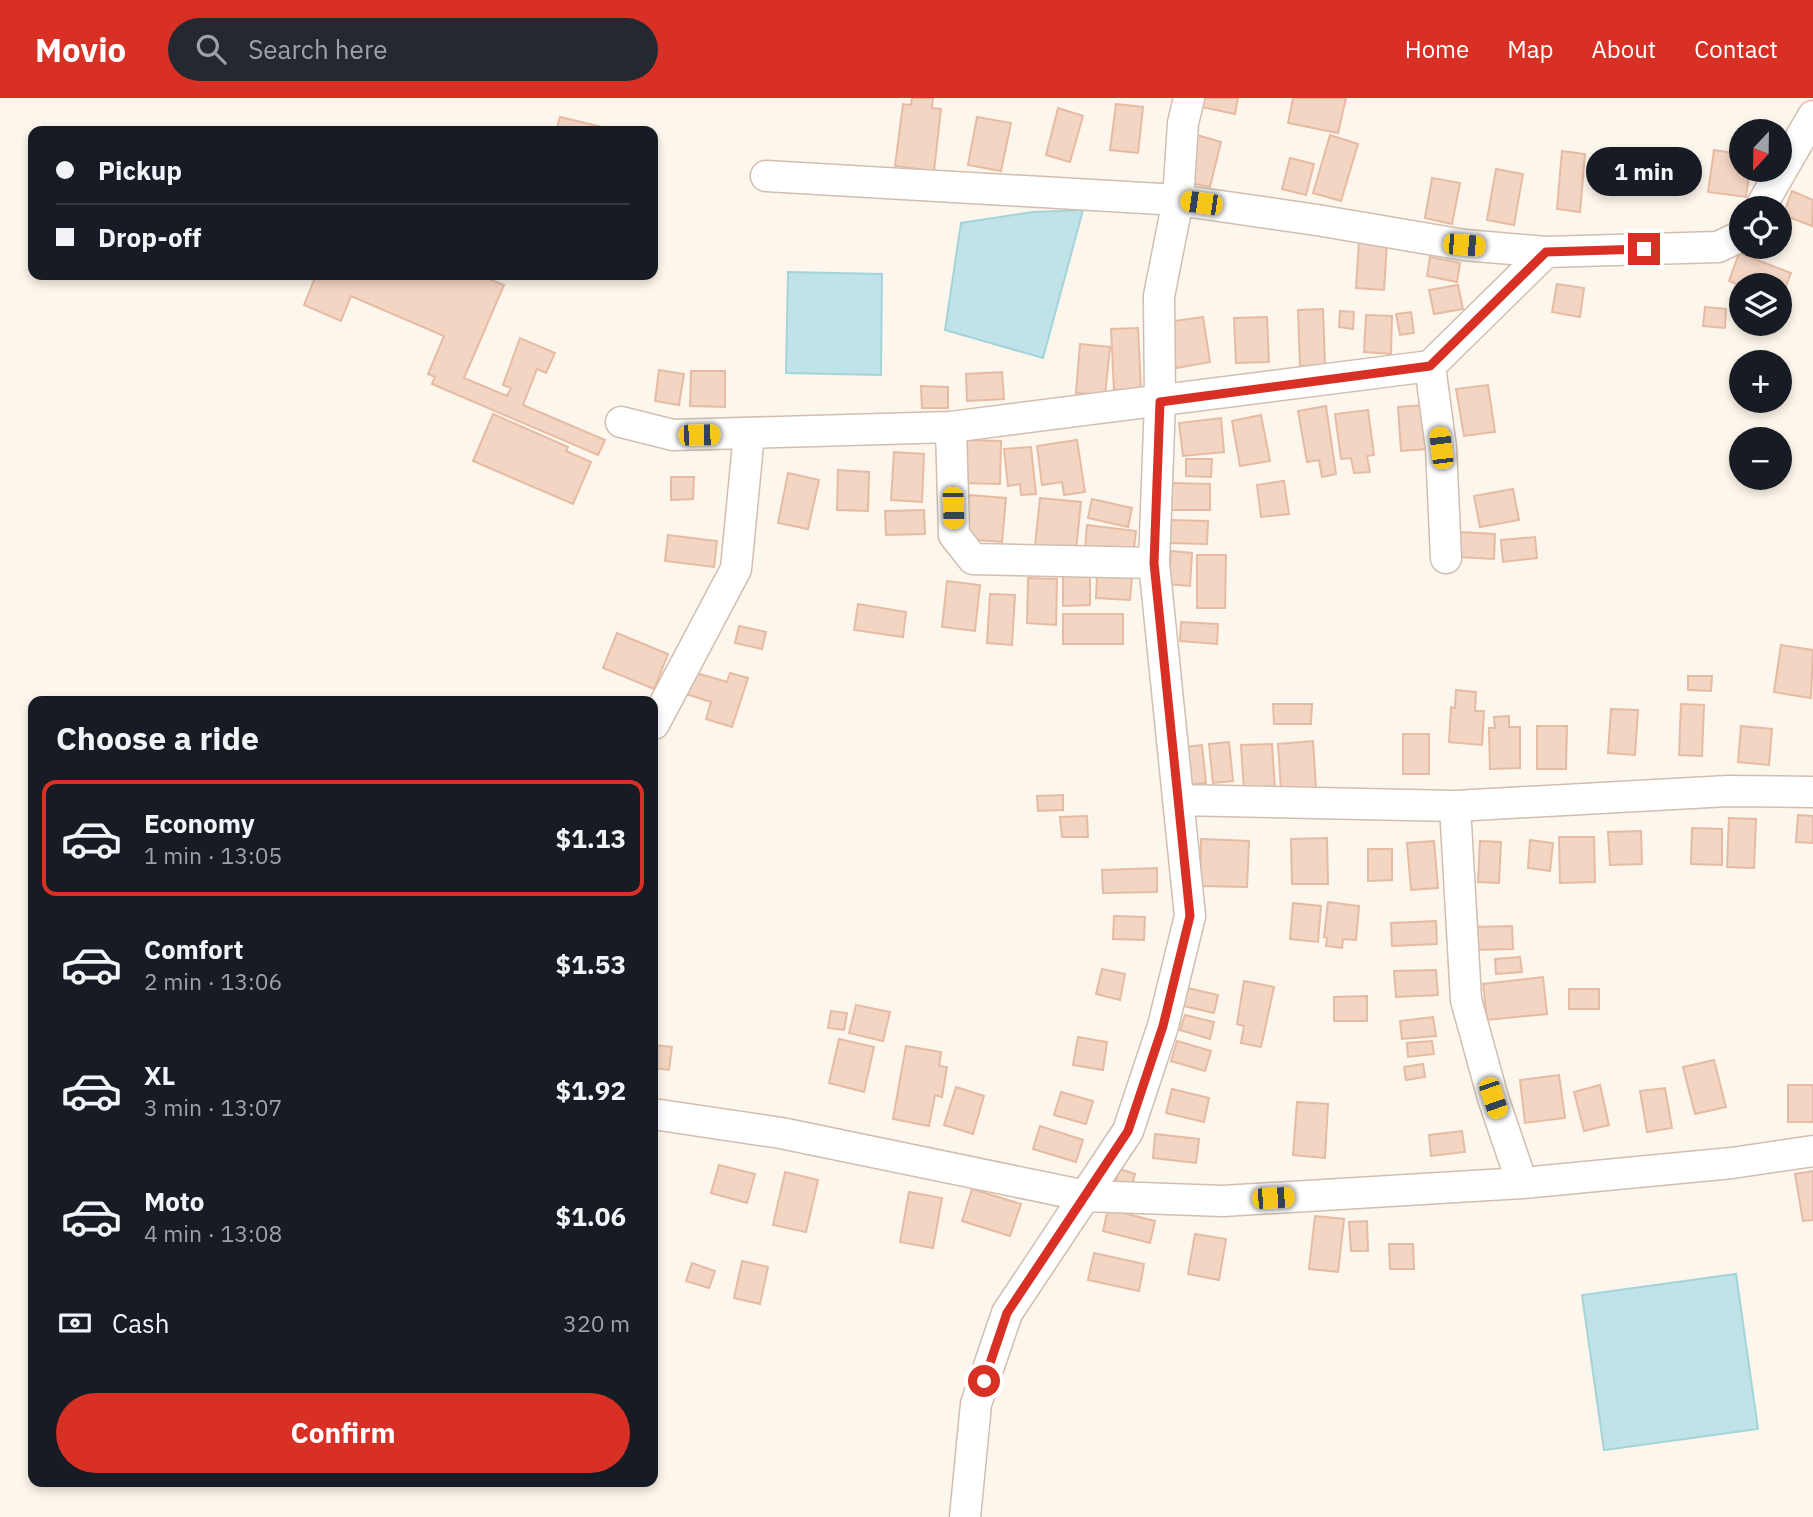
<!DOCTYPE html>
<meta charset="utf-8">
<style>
body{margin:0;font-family:"IBM Plex Sans",sans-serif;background:#242831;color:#f1f3f6;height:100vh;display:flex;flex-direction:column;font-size:26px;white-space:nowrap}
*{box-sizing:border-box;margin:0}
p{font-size:23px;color:#9ea1a6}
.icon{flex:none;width:38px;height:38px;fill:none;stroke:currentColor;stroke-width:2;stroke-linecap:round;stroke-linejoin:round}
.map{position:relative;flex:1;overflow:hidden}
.details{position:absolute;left:28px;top:598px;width:630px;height:791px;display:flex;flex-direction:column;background:#171b24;border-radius:14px;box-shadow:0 4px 10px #0003}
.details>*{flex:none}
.guide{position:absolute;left:28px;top:28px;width:630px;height:154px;border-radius:14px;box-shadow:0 4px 10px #0003;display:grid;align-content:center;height:154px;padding:0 28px;background:#171b24}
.needle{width:46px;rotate:202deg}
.controls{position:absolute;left:1729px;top:21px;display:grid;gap:14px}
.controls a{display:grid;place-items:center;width:63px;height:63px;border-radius:50%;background:#171b24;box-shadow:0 4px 10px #0003;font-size:35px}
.end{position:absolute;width:32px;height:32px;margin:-16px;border:9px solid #d93025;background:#fff;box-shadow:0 0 0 4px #fff}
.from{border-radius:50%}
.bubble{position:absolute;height:49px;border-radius:24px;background:#171b24;box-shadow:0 4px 10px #0003;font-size:23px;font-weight:700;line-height:49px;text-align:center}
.car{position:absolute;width:21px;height:42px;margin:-21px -10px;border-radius:9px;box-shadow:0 0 5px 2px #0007;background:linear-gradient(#f5c518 24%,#345 0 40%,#f5c518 0 76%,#345 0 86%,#f5c518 0)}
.guide b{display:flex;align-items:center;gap:24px;height:66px;font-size:26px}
.guide b+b{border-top:2px solid #363941}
.guide i{width:18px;height:18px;background:#f1f3f6}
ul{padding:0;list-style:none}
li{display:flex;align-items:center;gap:21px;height:116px;margin:0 14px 10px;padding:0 14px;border:4px solid transparent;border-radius:14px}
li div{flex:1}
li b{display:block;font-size:26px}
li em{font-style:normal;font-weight:700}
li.selected{border-color:#d93025}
li>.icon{width:63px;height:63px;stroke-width:1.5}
h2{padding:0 28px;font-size:32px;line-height:84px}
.pay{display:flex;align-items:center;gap:18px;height:77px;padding:0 28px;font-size:26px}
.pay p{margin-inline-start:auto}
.primary-button{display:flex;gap:14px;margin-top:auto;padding:14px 28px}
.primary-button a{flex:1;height:80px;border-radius:42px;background:#d93025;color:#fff;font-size:28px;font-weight:700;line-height:80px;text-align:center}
header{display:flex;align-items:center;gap:42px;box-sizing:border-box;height:98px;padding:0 35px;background:#d93025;color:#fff}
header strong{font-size:33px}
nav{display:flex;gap:38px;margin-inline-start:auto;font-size:24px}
.search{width:490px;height:63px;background:#242831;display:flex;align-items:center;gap:18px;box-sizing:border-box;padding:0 24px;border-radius:38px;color:#9ea1a6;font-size:26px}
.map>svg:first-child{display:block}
</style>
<header>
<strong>Movio</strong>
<div class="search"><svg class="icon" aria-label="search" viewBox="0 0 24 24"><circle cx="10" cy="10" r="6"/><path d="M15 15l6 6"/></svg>Search here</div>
<nav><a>Home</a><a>Map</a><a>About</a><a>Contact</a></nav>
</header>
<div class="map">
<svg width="1813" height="1419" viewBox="0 0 1813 1419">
<rect width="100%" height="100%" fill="#fdf6ec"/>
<path fill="#bfe3e8" stroke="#a5d3da" stroke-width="2" d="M1083,112L1043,260L945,232L961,125L1033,114Z
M788,174L882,176L881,277L786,275Z
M1736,1176L1758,1331L1604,1352L1582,1197Z"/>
<path fill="#f3d5c3" stroke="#e6bba3" stroke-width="2" d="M912,0H933L932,10L941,11L934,73L895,68L903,6L911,7Z
M1204,0H1238L1235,16L1202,9Z
M1293,0H1346L1338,35L1288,25Z
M1116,6L1143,9L1138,55L1110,52Z
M1058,10L1083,18L1070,64L1046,57Z
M560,19L619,33H556Z
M977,19L1011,25L1001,73L968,67Z
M1197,37L1221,44L1210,89L1186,84Z
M1330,37L1358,46L1341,103L1313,95Z
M1714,52L1741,56V72H1750L1746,99L1708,94Z
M1562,53L1585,56L1580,114L1557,111Z
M1290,60L1314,66L1306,97L1282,91Z
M1496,71L1523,76L1514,127L1487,122Z
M1616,72L1617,94H1600L1599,73Z
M1432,80L1460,85L1452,126L1425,120Z
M1792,93L1813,102L1812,128L1783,117Z
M1359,143L1387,145L1384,192L1356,190Z
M1739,155L1791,175L1780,203V187L1741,188L1729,183Z
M1430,159L1460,165L1457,184L1427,178Z
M316,177H479L504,187L464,280L507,298L511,290L503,287L520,240L555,255L546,275L537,271L523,307L605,342L598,357L432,286L435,279L428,276L444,238L351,198L341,223L304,207Z
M1557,186L1584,190L1580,219L1552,214Z
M1458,187L1463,211L1434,216L1429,192Z
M1705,209L1726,211L1725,230L1703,228Z
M1323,211L1325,267L1300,268L1298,212Z
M1340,213L1354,214L1353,231L1339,229Z
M1411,214L1414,235L1400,237L1396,216Z
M1366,217L1392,218L1391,256L1364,254Z
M1203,219L1210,264L1176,270L1168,224Z
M1267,219L1269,264L1236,265L1234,220Z
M1138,230L1141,291L1114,292L1111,231Z
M1080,246L1110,249L1105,297L1076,295Z
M659,272L684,276L679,307L655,303Z
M691,273H725V309L690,308Z
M1002,274L1004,301L967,303L966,276Z
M1488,287L1495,334L1464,338L1456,291Z
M921,288L948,289V310H922Z
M1424,307L1427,351L1401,353L1398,309Z
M1326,308L1336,376L1322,379L1319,362L1307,364L1298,313Z
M1368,312L1374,357L1367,358L1370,374L1354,375L1351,360L1341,361L1335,316Z
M493,316L568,349L566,353L591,364L573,406L473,363Z
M1261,317L1270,363L1240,368L1232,323Z
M1221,320L1224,354L1183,358L1179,325Z
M964,342L1001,343L1000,386L963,385Z
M1077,342L1085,394L1064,397L1062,384L1042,387L1037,348Z
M1031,349L1036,396L1021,397L1020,386L1008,388L1004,351Z
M894,354L924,356L922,404L891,402Z
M1186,361H1212L1211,379L1186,378Z
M838,372L869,374L868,413L837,412Z
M788,375L819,382L808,431L778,425Z
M671,379H694L693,401L671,402Z
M1284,383L1289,416L1261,419L1257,387Z
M1172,385L1210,386V412H1171Z
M1513,391L1519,422L1480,429L1474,398Z
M969,397L1006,400L1002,444L966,441Z
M1040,400L1081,404L1076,452L1035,448Z
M1092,401L1132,410L1128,429L1088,420Z
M924,412L925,436L886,437L885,413Z
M1170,422L1208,423L1207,446L1169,445Z
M1087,427L1136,433L1133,458L1085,452Z
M1459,434L1495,436L1494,461L1459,459Z
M668,437L717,443L714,469L665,463Z
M1535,439L1537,460L1503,464L1501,442Z
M1171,453L1192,455L1190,488L1168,486Z
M1197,457H1226L1225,510H1197Z
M1063,473H1090V507L1063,508Z
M1097,477L1132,479L1130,502L1096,500Z
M1028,480L1057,481L1056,527L1027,525Z
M947,483L980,487L975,533L942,529Z
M990,496L1015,497L1012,547L987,545Z
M858,506L906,514L903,539L854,532Z
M1063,516H1123V546H1063Z
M1181,524L1218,526L1217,546L1180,543Z
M739,528L766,534L762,551L735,545Z
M617,535L668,556L654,591L603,570Z
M1781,547L1813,552L1811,600L1774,594Z
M693,574L727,584L730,575L748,580L732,629L706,621L711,604L686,596Z
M1688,578H1712L1711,593L1688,592Z
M1456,592L1476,594L1475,613H1484L1482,647L1449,644L1451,609L1455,610Z
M1273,606H1312L1311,626H1274Z
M1681,606L1704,607L1702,658L1679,657Z
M1611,611L1638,612L1635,657L1608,655Z
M1509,618V629H1520V670L1490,671L1489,630H1495L1494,619Z
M1537,628H1567L1566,671H1537Z
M1741,628L1772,631L1769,667L1738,664Z
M1403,636H1429V676H1403Z
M1313,643L1316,690L1281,692L1278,646Z
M1229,644L1233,683L1213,685L1209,646Z
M1272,646L1275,691L1244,693L1241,647Z
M1202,647L1206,685L1188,687L1184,649Z
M1063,697V712L1038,713L1037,698Z
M1798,717L1813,718V745L1796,744Z
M1087,718L1088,739H1062L1060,719Z
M1729,720L1756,721L1754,770L1727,769Z
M1692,730L1722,731V767L1691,766Z
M1641,733L1642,766L1610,767L1608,734Z
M1559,739H1594L1595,784L1560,785Z
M1327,740L1328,786H1292L1291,741Z
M1201,741L1249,743L1247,789L1200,788Z
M1530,742L1553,745L1550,773L1528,770Z
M1434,743L1438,790L1411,792L1407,745Z
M1480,743L1501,744L1499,785L1478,784Z
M1368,751H1392V782L1368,783Z
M1157,770V794L1103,795L1102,772Z
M1328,804L1359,808L1356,842L1343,841L1342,850L1326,848L1327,840L1324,839Z
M1293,805L1321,808L1318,844L1290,841Z
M1114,818L1145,819L1144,842L1113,841Z
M1436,823L1437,846L1392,848L1391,825Z
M1512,828L1513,851L1471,852L1470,829Z
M1520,859L1522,874L1496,876L1495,861Z
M1102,871L1125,876L1120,902L1096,896Z
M1436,872L1438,897L1396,899L1394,873Z
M1543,879L1547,916L1487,922L1483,886Z
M1244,883L1274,889L1261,949L1241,945L1244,928L1237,926Z
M1183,889L1218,897L1214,915L1179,907Z
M1569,891H1599V911H1569Z
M1367,898V923H1334V899Z
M856,907L890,914L883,943L849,935Z
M831,913L847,915L844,932L828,930Z
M1185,917L1214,924L1210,941L1180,932Z
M1433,919L1436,938L1402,941L1400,923Z
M1078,939L1107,944L1103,972L1073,967Z
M839,941L874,949L864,994L829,985Z
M1177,943L1211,953L1205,973L1171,963Z
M1432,943L1434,956L1408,959L1407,945Z
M653,947L672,949L669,972L653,970Z
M906,948L941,954L939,968L947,969L942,999L935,997L929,1028L893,1021Z
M1714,962L1726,1009L1695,1016L1683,969Z
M1423,966L1425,979L1406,982L1404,969Z
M1559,977L1565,1020L1525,1025L1520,982Z
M1600,987L1609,1027L1584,1033L1574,994Z
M1788,987H1813V1024H1788Z
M956,989L984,998L973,1036L944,1027Z
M1665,990L1672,1030L1647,1034L1640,993Z
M1172,991L1209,1000L1204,1024L1166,1015Z
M1061,994L1093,1003L1086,1026L1054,1017Z
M1297,1004L1328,1006L1325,1060L1293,1057Z
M1040,1028L1083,1042L1076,1064L1033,1051Z
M1462,1033L1465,1054L1431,1058L1429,1037Z
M1155,1036L1199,1041L1196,1065L1153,1060Z
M719,1067L755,1076L747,1105L711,1095Z
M1120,1071L1135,1076L1130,1093L1114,1087Z
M1813,1073V1122L1803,1123L1795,1076Z
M785,1074L818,1082L806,1134L773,1127Z
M972,1091L1021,1106L1010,1138L962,1123Z
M909,1094L942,1100L933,1150L900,1144Z
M1108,1111L1155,1123L1150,1145L1103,1133Z
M1315,1118L1344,1121L1338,1174L1309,1171Z
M1367,1123L1368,1153H1351L1349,1124Z
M1195,1136L1226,1141L1219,1182L1188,1176Z
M1389,1146H1413L1414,1171H1390Z
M1094,1155L1144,1166L1139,1193L1088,1182Z
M742,1163L768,1169L760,1206L734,1200Z
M692,1165L715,1173L709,1190L686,1183Z"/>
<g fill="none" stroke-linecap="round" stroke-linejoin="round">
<g stroke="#d1beb0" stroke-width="33">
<path id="street" d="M766,78L1178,102L1317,122L1464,147L1546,154
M1760,110L1813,18
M1430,268L1441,350L1446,460
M621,324L673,337L951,329L1430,268L1546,154L1718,149L1741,138
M951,329L954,437L973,461L1154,465
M654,626L736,471L749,336
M1178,702L1455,708L1728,693L1813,694
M1455,708L1466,902L1493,1000L1522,1085
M653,1016L781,1035L1086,1098L1223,1103L1522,1085L1732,1065L1813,1053
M965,1419L976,1306L1007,1215L1128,1033L1163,928L1190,818L1154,465L1160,304L1159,198L1178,102L1183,25L1189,0"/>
</g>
<use href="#street" stroke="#fff" stroke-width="30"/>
</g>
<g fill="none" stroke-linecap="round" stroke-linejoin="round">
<path stroke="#d93025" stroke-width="9" d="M984,1283L1007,1215L1128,1033L1163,928L1190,818L1154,465L1160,304L1430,268L1546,154L1644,151"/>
</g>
</svg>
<div class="controls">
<a><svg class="needle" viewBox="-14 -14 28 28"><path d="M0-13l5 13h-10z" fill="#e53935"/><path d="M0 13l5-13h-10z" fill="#9ea1a6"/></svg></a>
<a><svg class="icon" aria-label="locate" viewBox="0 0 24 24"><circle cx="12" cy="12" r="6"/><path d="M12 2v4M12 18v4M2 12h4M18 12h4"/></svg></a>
<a><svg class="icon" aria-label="layers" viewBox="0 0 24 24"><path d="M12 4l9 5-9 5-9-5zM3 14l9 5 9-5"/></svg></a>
<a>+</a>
<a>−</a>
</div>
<i class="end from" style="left:984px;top:1283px"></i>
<i class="end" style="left:1644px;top:151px"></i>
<div class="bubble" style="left:1586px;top:49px;width:116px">1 min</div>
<i class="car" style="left:1201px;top:105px;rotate:278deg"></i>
<i class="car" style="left:1464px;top:147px;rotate:95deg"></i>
<i class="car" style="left:699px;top:337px;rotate:89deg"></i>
<i class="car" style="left:1441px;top:350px;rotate:353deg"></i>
<i class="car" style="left:953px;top:410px;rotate:178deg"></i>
<i class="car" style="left:1493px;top:1000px;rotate:161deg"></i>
<i class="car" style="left:1273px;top:1100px;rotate:87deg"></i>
<div class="guide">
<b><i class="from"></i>Pickup</b>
<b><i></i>Drop-off</b>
</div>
<section class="details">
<h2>Choose a ride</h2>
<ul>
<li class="selected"><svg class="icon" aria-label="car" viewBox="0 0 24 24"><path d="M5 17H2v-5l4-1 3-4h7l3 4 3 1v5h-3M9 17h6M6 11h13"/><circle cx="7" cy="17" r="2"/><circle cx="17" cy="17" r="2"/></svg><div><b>Economy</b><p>1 min · 13:05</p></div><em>$1.13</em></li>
<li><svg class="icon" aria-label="car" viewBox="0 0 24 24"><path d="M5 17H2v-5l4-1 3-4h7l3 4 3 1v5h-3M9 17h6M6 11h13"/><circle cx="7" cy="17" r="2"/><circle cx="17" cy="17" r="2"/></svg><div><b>Comfort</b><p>2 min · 13:06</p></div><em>$1.53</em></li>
<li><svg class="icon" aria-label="car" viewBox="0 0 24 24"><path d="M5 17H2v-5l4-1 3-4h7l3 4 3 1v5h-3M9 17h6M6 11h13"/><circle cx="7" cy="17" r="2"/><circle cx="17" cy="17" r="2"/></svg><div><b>XL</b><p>3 min · 13:07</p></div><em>$1.92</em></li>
<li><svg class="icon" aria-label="car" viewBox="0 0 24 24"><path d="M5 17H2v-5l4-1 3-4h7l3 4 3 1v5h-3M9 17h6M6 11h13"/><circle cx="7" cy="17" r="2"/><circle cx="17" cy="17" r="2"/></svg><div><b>Moto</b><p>4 min · 13:08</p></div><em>$1.06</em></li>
</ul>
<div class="pay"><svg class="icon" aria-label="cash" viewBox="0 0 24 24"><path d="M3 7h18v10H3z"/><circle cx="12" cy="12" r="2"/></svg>Cash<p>320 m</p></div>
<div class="primary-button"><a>Confirm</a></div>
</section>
</div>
